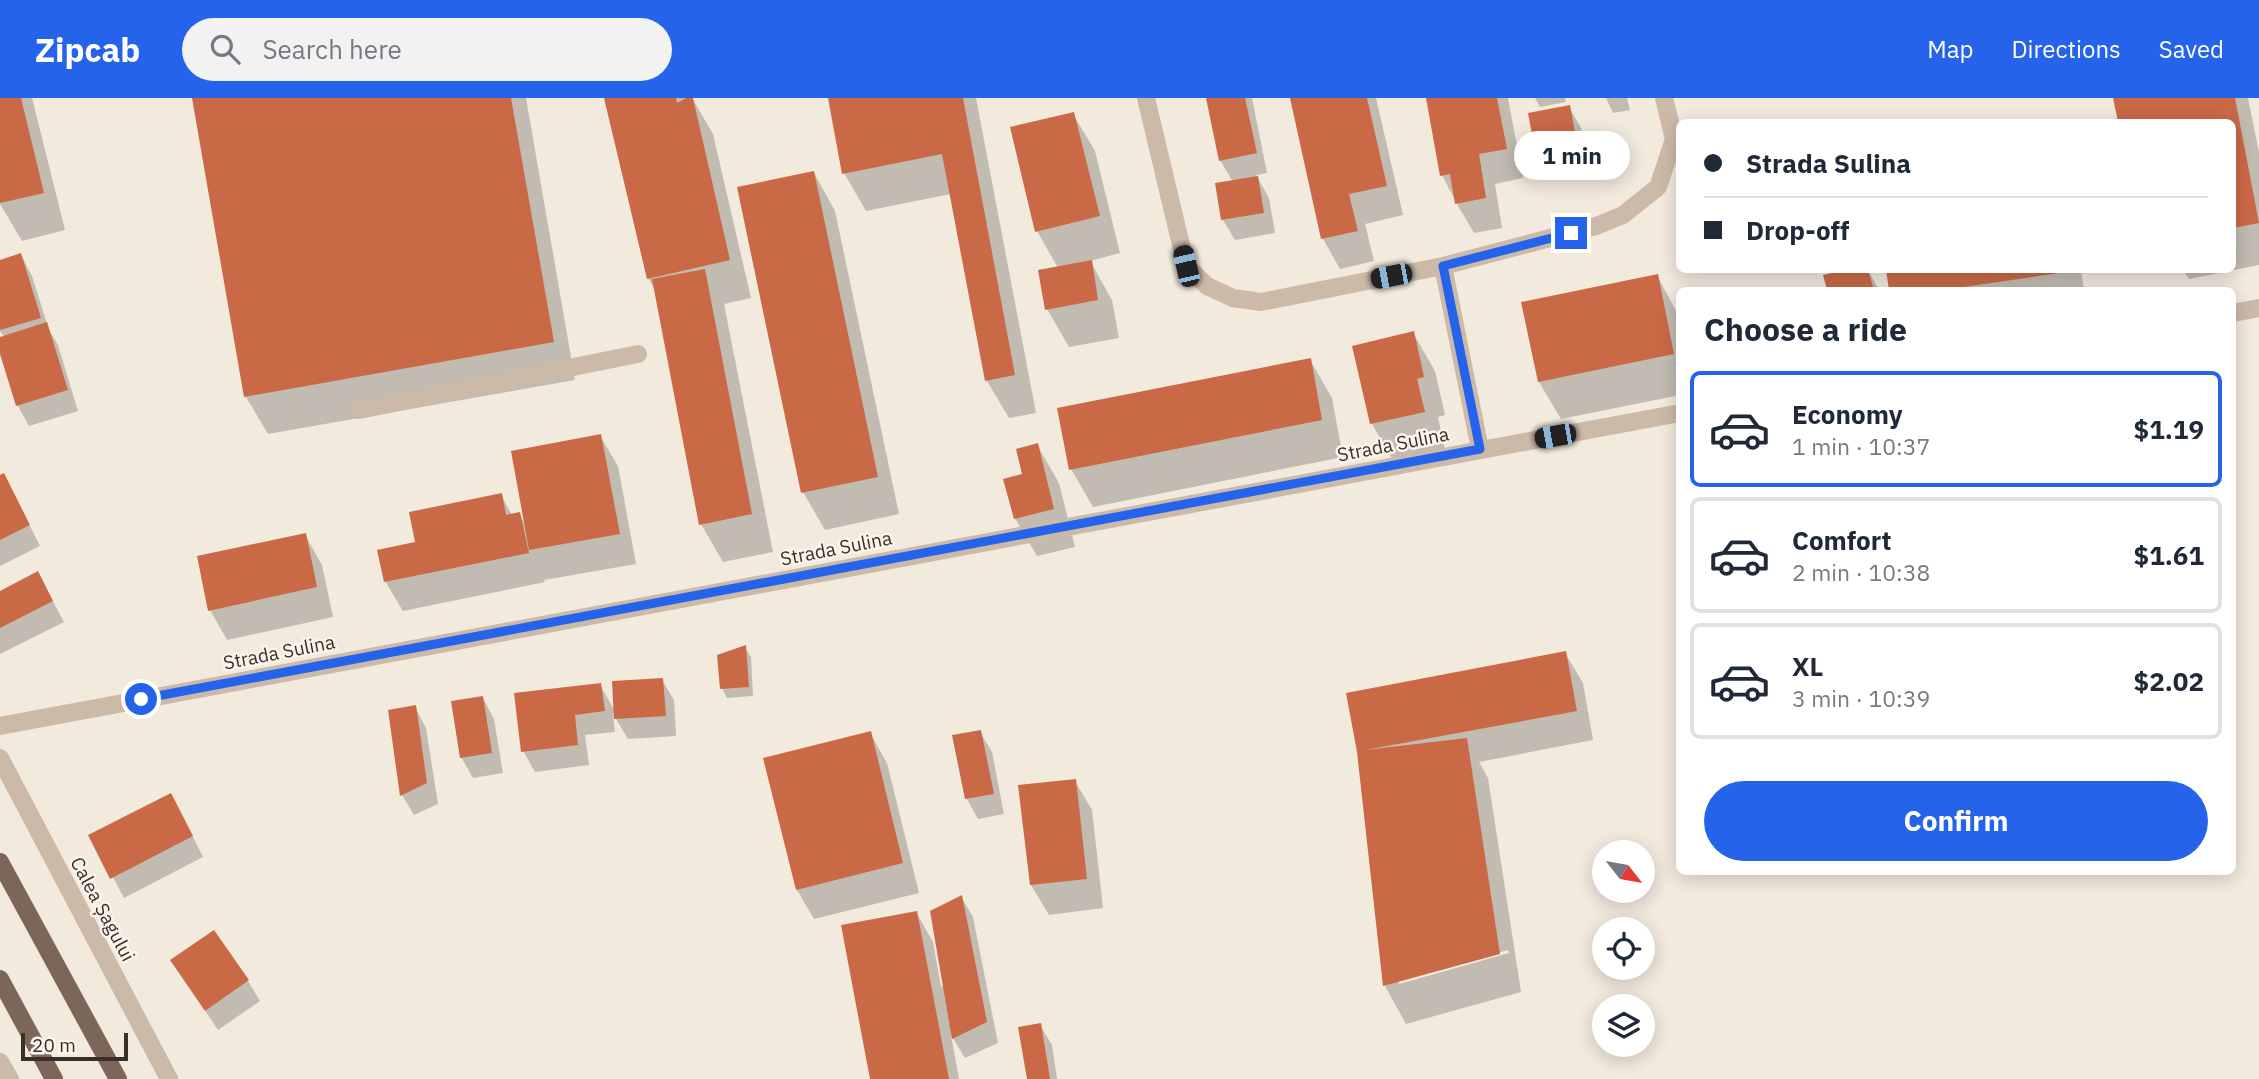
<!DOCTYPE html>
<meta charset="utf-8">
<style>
body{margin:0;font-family:"IBM Plex Sans",sans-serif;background:#f2f2f3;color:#1f2937;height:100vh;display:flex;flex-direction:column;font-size:26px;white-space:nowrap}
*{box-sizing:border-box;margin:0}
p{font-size:23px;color:#747a83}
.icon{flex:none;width:38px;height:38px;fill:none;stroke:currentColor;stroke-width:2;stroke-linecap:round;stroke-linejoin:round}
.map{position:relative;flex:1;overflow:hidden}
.sheet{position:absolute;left:1676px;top:189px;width:560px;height:588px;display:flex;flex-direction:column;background:#fff;border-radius:10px;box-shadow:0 4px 18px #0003}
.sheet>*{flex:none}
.hud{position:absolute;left:1676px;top:21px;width:560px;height:154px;border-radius:10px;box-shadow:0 4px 18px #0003;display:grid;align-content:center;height:154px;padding:0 28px;background:#fff}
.needle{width:46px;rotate:121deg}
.fabs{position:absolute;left:1592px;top:742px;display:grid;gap:14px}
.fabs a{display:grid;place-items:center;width:63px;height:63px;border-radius:50%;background:#fff;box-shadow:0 4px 18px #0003;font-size:35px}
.scale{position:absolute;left:21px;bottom:18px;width:107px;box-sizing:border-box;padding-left:7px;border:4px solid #392f29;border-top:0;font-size:19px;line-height:24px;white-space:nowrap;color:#392f29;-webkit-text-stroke:5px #fbf4eb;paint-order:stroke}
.end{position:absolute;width:32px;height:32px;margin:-16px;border:9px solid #2563eb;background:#fff;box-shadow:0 0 0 4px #fff}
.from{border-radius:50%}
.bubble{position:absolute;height:49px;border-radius:24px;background:#fff;box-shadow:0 4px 18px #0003;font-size:23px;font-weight:700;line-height:49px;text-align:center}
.car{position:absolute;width:21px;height:42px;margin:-21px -10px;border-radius:9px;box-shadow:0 0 5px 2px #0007;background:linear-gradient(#222 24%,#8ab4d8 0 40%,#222 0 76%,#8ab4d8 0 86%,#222 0)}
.hud b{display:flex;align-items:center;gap:24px;height:66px;font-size:26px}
.hud b+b{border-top:2px solid #e0e1e3}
.hud i{width:18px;height:18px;background:#1f2937}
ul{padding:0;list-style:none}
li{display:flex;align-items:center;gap:21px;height:116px;margin:0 14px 10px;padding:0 14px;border:4px solid #e0e1e3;border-radius:10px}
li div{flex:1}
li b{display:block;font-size:26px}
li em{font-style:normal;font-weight:700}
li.on{border-color:#2563eb}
li>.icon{width:63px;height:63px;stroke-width:1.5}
h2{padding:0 28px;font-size:32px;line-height:84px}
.button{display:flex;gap:14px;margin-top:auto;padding:14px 28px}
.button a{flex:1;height:80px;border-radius:42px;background:#2563eb;color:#fff;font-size:28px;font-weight:700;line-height:80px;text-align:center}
header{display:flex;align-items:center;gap:42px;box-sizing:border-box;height:98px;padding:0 35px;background:#2563eb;color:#fff}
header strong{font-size:33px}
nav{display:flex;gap:38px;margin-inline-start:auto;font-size:24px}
.search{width:490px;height:63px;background:#f2f2f3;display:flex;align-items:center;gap:18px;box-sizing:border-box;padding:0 24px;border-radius:38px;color:#747a83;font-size:26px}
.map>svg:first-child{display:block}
</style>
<header>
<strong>Zipcab</strong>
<div class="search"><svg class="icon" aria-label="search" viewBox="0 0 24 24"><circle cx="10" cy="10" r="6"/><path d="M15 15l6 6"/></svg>Search here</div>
<nav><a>Map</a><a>Directions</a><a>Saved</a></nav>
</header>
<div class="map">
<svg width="2259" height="981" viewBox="0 0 2259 981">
<rect width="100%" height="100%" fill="#f3eade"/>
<path fill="#0003" fill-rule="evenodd" d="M0,0H32L65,132L22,143L0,106Z
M194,0H526L575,282L268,336L246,299Z
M605,0H692L713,36L751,200L724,206L773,454L723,464L701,426L657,195L648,180Z
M830,0H976L1036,315L1009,320L987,283L951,96L866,113L844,75Z
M1208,0H1252L1267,75L1256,77L1269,100L1275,135L1235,142L1223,122L1233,84L1220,62Z
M1291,0H1376L1403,117L1365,126L1374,163L1340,171L1323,141Z
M1428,0H1508L1523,80L1495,86L1502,130L1474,135L1457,106L1442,77Z
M1535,0H1565L1566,4L1540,9Z
M1606,0H1627L1630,12L1613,15Z
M2115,0H2248L2259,54V167L2189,181L2183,172H2233V24H2120Z
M1569,9L1581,30L1588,70L1549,78L1537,58Z
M1073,16L1095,53L1120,155L1090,163L1112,202L1119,240L1069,249L1047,211L1058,170L1037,133Z
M814,75L835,113L899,416L825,432L803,394Z
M21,157L32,178L49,232L58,247L78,313L29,328L18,308L0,250V240L4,239L0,233V164Z
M1851,172H1868L1879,192H1829L1825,179Z
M1888,172H2081L2084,192H1891Z
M1657,178L1678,216L1680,223V297L1561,321L1539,284Z
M1413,235L1435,273L1445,317L1438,319L1445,352L1394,364L1372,326L1355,249Z
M1310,262L1332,300L1343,359L1093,409L1071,371Z
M600,338L618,368L636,466L544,482L545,484L403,513L385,483L501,397L512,417L519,416L526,428Z
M1037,347L1059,385L1075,449L1037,458L1015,420L1024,377Z
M4,377L40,448L0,468V379Z
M305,437L322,467L333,519L227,542L210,512Z
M0,495L49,496L64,524L0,556Z
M745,550L751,559L753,598L727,600L722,590Z
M1565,555L1583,585L1593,642L1479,664L1488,680L1521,894L1406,926L1385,888L1359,653ZM1508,852L1509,855L1399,886V882Z
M662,582L674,602L676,638L628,641L613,616L615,634L585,637L589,667L535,674L523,653L600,587L615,613Z
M483,600L494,621L503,675L473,680L461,659Z
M415,609L426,630L438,706L414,717L402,697L390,613Z
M980,634L992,654L1004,716L978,721L967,701Z
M870,635L887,665L919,795L814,821L797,792Z
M1075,683L1092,712L1103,810L1049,817L1031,787Z
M182,717L203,759L124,800L91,738Z
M961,799L973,819L998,945L965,960L951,937L959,981H872L916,814L933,844L941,889L945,888Z
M172,863L248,883L260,903L218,932Z
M1040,927L1052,947L1057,981H1029Z"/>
<path fill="#ca6946" d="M0,0H21L44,95L0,105Z
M192,0H511L554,244L244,299Z
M604,0H676L677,5L686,0H693L730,162L647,181Z
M828,0H963L1015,277L985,283L942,56L842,76Z
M1206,0H1245L1257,55L1219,63Z
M1290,0H1367L1387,88L1349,96L1358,133L1321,141Z
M1426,0H1497L1507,51L1479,56L1486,100L1455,106L1450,76L1440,78Z
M2113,0H2235L2259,125L2233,130V24H2118Z
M1570,7L1578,50L1536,58L1528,15Z
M1074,14L1100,118L1035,134L1010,29Z
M814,73L878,379L801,395L737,89Z
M1258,78L1264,115L1221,122L1215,85Z
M21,155L41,220L0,232V162Z
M1092,162L1098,202L1045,212L1038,172Z
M705,171L752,416L699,427L652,181Z
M1845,172H1868L1874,192H1827L1823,177Z
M1886,172H2066V174L1943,192H1889Z
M1658,176L1674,256L1538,284L1521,204Z
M47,224L68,292L16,308L0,256V239Z
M1414,233L1424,279L1417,281L1425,314L1370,326L1352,248Z
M1311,260L1322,322L1069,372L1057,310Z
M601,336L620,436L529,452L511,353Z
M1038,345L1054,411L1014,421L1003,381L1022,376L1016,351Z
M4,375L30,427L0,442V377Z
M502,395L506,417L520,414L529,455L384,484L377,452L415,444L409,414Z
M306,435L317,489L208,513L197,458Z
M38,473L53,503L0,530V493Z
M746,547L749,589L720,591L717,557Z
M1566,553L1577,613L1365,652L1467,640L1500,856L1383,888L1357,654L1346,595Z
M663,580L666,618L614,621L612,583Z
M601,585L605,613L575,617L578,647L521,654L514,595Z
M483,598L492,655L460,660L451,603Z
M416,607L427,685L400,698L388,612Z
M981,632L994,696L965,701L952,637Z
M871,633L903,765L796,792L763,660Z
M1076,681L1087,781L1030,787L1018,687Z
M171,695L193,738L110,781L88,737Z
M962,797L987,924L952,941L930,813Z
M917,813L949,981H870L841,827Z
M214,832L249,882L205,913L170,862Z
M1041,925L1050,981H1027L1018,929Z"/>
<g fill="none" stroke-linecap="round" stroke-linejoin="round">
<path stroke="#ccbaa9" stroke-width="18" d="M1146,0L1186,168L1207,188L1233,200L1261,204L1443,168L1596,128L1623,117L1658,89L1674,41L1664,0
M1443,168L1480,351
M359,312L638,256
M0,660L169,981
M0,964L10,981"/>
<path stroke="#ccbaa9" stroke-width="18" d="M2233,215L2259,210
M0,628L1680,315"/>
<path stroke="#7c665a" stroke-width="18" d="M0,764L118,981
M0,881L54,981"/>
</g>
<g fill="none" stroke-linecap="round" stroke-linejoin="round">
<path stroke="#2563eb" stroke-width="9" d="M141,601L1480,351L1443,168L1571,135"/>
</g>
<g text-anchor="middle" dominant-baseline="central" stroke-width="5" stroke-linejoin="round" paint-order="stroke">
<g font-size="19" fill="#392f29" stroke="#fbf4eb">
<text transform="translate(1393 346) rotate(-11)">Strada Sulina</text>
<text transform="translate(836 450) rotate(-11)">Strada Sulina</text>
<text transform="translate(279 554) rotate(-11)">Strada Sulina</text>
<text transform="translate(103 811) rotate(62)">Calea Șagului</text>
</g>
</g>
</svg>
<div class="fabs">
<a><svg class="needle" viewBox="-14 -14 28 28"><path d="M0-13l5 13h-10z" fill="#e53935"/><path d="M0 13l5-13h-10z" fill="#747a83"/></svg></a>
<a><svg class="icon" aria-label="locate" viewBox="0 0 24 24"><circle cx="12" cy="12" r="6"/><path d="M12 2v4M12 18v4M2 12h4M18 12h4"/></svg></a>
<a><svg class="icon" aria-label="layers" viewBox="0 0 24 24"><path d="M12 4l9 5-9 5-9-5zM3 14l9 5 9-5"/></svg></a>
</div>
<div class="scale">20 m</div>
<i class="end from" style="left:141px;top:601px"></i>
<i class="end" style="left:1571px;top:135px"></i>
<div class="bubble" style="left:1514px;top:33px;width:116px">1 min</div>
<i class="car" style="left:1186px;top:168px;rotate:347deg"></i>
<i class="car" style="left:1391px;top:178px;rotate:259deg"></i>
<i class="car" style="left:1555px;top:338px;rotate:260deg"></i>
<div class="hud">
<b><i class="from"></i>Strada Sulina</b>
<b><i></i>Drop-off</b>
</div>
<section class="sheet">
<h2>Choose a ride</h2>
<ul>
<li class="on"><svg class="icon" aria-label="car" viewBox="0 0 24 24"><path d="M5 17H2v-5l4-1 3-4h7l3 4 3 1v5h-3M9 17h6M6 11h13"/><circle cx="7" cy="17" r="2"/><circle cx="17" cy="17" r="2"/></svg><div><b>Economy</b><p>1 min · 10:37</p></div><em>$1.19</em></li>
<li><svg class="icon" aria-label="car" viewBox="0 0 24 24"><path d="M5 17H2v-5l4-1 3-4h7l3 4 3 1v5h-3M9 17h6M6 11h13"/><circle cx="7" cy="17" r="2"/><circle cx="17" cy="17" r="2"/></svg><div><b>Comfort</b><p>2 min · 10:38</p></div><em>$1.61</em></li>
<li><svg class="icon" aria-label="car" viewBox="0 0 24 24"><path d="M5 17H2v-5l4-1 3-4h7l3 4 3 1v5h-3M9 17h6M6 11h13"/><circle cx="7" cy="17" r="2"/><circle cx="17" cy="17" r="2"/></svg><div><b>XL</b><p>3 min · 10:39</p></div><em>$2.02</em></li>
</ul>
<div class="button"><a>Confirm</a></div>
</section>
</div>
